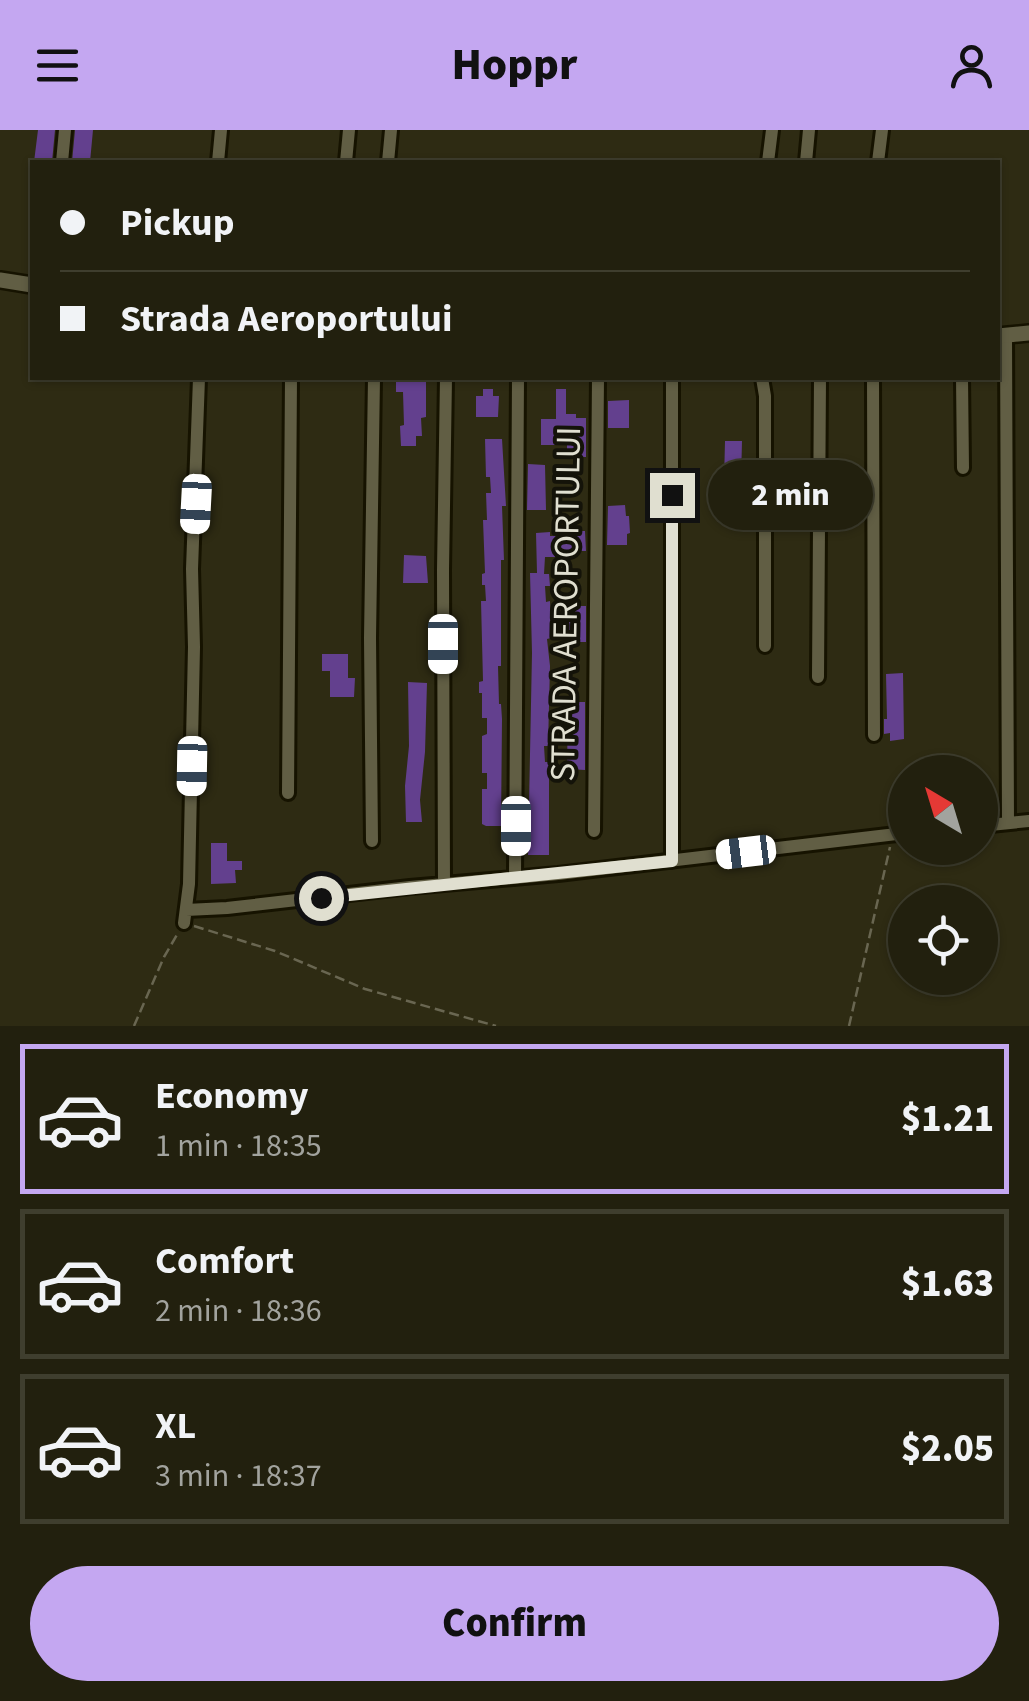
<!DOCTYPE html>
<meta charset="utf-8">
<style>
body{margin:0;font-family:"Source Sans 3",sans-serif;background:#2e2d1c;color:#f1f3f6;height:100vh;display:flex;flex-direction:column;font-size:38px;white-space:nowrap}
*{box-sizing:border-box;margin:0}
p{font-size:32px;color:#a2a39e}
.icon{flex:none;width:55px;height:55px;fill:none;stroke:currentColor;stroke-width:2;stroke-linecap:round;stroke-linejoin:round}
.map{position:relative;height:896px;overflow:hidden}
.sheet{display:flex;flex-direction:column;background:#22200e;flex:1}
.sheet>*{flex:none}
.top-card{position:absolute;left:30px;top:30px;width:970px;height:220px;border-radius:0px;box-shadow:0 2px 8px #0004,0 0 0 2px #3f3e2e;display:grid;align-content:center;height:220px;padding:0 30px;background:#22200e}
.needle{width:65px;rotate:322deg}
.fabs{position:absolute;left:888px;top:625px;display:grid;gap:20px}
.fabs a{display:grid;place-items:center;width:110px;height:110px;border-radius:50%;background:#22200e;box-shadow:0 2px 8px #0004,0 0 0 2px #3f3e2e;font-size:50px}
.end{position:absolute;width:45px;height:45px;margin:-22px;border:12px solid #e0dfd0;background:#111;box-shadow:0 0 0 5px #111}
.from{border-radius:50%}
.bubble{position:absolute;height:70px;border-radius:35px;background:#22200e;box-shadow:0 2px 8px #0004,0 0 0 2px #3f3e2e;font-size:32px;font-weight:800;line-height:70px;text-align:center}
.car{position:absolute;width:30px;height:60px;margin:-30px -15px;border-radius:12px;box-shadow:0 0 8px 2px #0007;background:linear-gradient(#fff 24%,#345 0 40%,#fff 0 76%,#345 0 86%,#fff 0)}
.top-card b{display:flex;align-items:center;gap:35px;height:95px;font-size:38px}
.top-card b+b{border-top:2px solid #3f3e2e}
.top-card i{width:25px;height:25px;background:#f1f3f6}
ul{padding:18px 0 0;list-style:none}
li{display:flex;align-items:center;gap:30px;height:150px;margin:0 20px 15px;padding:0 10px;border:5px solid #3f3e2e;border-radius:0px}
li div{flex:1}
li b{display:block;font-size:38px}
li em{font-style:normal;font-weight:800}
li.selected{border-color:#c4a7f1}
li>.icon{width:90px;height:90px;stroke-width:1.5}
.action{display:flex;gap:20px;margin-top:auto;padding:20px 30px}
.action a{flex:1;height:115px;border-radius:60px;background:#c4a7f1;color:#111;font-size:40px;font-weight:800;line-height:115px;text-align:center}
header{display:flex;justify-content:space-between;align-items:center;height:130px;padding:0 30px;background:#c4a7f1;color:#111;font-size:45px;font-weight:800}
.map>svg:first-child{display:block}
</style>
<header><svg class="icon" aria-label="menu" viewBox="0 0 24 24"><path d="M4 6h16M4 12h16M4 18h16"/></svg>Hoppr<svg class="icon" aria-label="person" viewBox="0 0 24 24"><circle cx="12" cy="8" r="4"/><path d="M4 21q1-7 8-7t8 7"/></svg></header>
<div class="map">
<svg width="1029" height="896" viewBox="0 0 1029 896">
<rect width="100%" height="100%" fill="#2e2b13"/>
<path fill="#63408e" d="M38,0H55L52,32H34Z
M75,0H93L90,32H72Z
M396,248H426V287L421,288L422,306H416V316H401L400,296L404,295L403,262H396Z
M483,259H493V266H499L498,287H476V266H483Z
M556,259H566V284H576V288H586V327H567V315H541V289H556Z
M629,270V298H608V271Z
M485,309H502L506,376H502L504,430H501V536H498L499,574H501L502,589L501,696H486L482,694V659H487V643H482V606L487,604V588H482V563H479V552L483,551L481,471H486L485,455H482V444L485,443L483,390H487L486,363H491L490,347H486Z
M725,311H742L741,351H724Z
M528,334L545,335L546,380H527Z
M625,375L626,386H629L630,403L627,404V415H607L608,376Z
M570,401H585L586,421H579V424H556V427H545L544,444H549L550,456H545L546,472L550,471L551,508L547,509L550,536L548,616H544L545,632H549V725H528L532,523L530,443H537L536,403L550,402V406H570Z
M404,425L426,426L428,453H403Z
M569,476H586V512H569Z
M322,524H348V548H355L354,567H330V541H322Z
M903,543L904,609L890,611V603L884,604V589H887L886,544Z
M408,552L427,553L425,622L420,670L422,692H406L405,656L409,616Z
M568,572H585V640L567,639Z
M211,713H227V731H242V740H235L236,753L211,754Z"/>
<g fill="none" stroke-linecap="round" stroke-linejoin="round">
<g stroke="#161300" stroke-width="18">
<path id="minor" d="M62,32L65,0
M218,32L221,0
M346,32L349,0
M388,32L391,0
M768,32L772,0
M806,32L809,0
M878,32L882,0
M1006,206L1008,693
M672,248V731
M762,248L765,266V516
M873,248L874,605
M962,248L963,338
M818,547L820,248
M288,663L291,248
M980,696L1029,691
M594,701L598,248
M372,711L370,508L374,248
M515,748L518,248
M444,753L443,440L446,248
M186,780L227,778L410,757L558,744L905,703
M184,793L189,754L194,517L192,439L199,248"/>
</g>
<g stroke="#161300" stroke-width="20">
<path id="tertiary" d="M0,150L32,155
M998,206L1029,203"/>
</g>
<path stroke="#696651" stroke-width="2.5" stroke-dasharray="10 5" stroke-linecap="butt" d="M194,796L275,821L365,859L496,896
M134,896L164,827L178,803
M849,896L890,717"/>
<use href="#minor" stroke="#615e44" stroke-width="12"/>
<use href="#tertiary" stroke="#615e44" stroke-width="15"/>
</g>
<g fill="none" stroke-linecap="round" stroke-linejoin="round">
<path stroke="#e0dfd0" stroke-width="12" d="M321,768L672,731V365"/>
</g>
<g text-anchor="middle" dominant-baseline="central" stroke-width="8" stroke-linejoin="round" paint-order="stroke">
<g font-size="35" fill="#e0dfd0" stroke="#141309">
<text transform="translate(566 474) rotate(-89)">STRADA AEROPORTULUI</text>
</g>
</g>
</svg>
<div class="fabs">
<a><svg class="needle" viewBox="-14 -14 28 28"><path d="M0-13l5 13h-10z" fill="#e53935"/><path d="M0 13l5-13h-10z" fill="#a2a39e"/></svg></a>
<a><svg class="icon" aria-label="locate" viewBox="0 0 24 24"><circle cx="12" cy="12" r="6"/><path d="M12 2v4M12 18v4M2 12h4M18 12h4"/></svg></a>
</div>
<i class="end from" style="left:321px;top:768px"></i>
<i class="end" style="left:672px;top:365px"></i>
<div class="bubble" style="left:708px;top:330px;width:165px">2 min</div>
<i class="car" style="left:196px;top:374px;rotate:183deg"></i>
<i class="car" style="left:443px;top:514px;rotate:180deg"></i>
<i class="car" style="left:192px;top:636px;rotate:181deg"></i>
<i class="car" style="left:516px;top:696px;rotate:180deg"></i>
<i class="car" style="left:746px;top:722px;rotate:263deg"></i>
<div class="top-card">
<b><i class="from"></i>Pickup</b>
<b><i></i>Strada Aeroportului</b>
</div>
</div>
<section class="sheet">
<ul>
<li class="selected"><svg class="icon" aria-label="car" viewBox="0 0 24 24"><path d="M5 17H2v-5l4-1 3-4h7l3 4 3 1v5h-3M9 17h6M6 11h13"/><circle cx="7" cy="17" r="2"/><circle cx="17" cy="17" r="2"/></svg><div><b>Economy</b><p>1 min · 18:35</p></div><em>$1.21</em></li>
<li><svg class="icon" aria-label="car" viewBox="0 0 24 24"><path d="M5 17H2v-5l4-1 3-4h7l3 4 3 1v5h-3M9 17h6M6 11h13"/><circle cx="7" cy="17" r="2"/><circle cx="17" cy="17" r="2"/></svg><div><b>Comfort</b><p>2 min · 18:36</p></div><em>$1.63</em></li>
<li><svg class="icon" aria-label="car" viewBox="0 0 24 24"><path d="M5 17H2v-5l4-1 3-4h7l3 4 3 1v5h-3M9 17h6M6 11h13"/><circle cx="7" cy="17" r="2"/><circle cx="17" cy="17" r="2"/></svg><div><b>XL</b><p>3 min · 18:37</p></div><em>$2.05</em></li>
</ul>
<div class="action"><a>Confirm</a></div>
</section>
